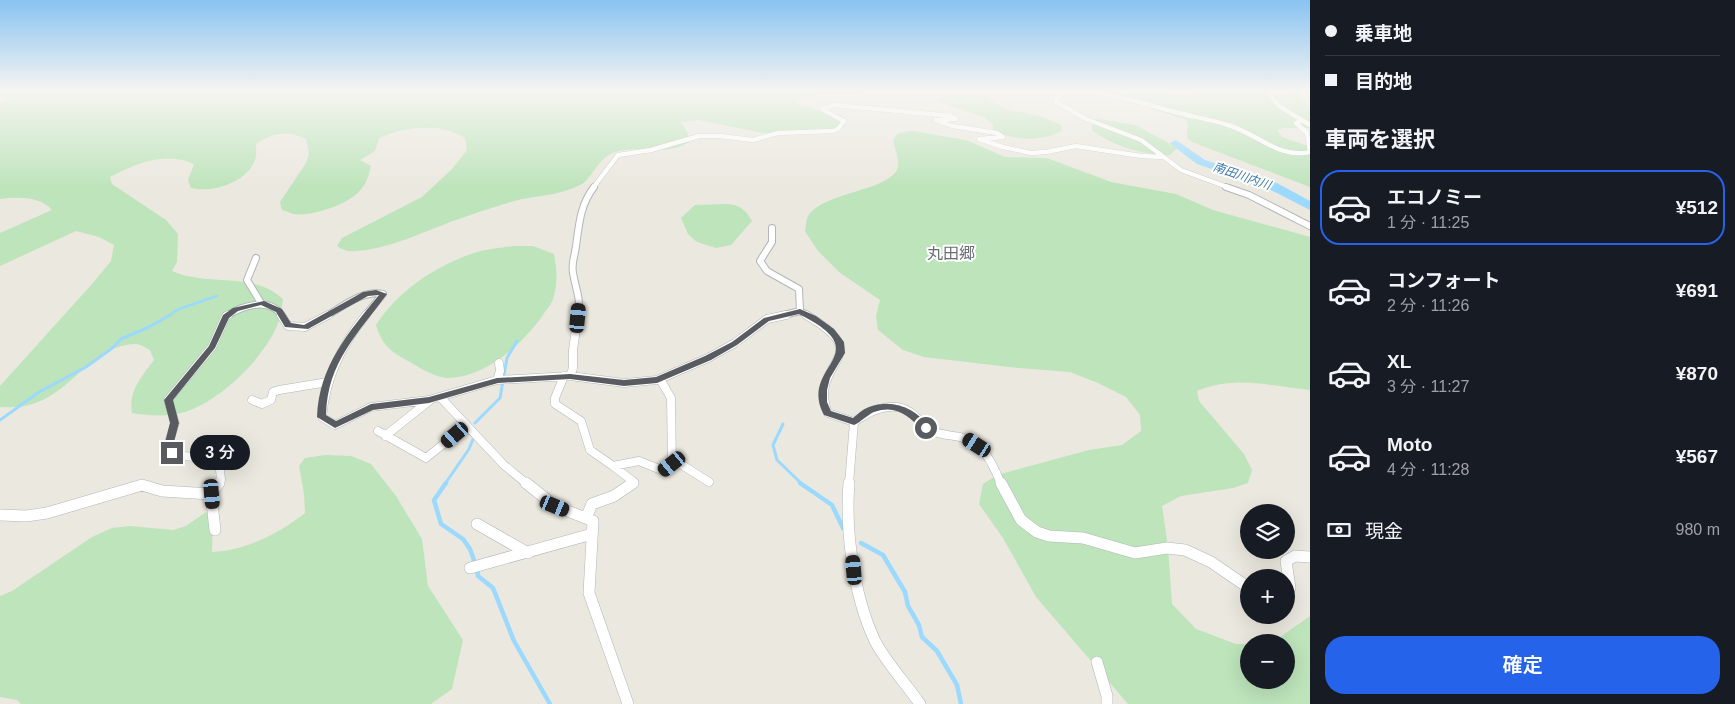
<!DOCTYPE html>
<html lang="ja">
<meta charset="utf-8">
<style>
body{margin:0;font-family:Helvetica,"Noto Sans JP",sans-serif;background:#20242c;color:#f1f3f6;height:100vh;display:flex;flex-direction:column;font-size:19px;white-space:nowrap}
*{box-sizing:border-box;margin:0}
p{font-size:16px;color:#9ea1a6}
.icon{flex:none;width:28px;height:28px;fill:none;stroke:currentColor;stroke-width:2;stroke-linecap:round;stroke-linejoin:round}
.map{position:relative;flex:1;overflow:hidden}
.details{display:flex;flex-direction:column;background:#171b24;width:425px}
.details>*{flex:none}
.hud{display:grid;align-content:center;height:110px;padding:0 15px;background:#171b24}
.fabs{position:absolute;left:1240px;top:504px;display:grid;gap:10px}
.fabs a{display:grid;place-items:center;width:55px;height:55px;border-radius:50%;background:#171b24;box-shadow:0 5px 20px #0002;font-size:25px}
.end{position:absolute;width:22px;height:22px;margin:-11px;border:6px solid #585c60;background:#fff;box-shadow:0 0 0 2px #fff}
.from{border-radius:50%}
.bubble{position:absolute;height:35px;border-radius:18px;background:#171b24;box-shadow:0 5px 20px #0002;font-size:16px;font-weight:600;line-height:35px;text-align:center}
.car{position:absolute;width:15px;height:30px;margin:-15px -8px;border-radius:6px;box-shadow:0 0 4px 1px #0007;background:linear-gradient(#222 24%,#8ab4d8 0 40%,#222 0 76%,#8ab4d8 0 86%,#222 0)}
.hud b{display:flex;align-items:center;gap:18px;height:48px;font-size:19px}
.hud b+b{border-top:1px solid #363941}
.hud i{width:12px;height:12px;background:#f1f3f6}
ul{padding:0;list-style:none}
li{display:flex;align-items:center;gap:15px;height:75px;margin:0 10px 8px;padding:0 5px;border:2px solid transparent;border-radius:20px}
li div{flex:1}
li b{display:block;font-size:19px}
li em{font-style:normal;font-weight:600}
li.selected{border-color:#2563eb}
li>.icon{width:45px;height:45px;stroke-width:1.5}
h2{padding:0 15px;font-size:22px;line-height:60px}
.pay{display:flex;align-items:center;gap:12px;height:55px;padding:0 15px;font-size:19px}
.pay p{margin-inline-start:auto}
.button{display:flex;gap:10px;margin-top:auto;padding:10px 15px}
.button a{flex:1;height:58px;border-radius:20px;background:#2563eb;color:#fff;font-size:20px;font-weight:600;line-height:58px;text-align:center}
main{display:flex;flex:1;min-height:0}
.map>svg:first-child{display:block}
</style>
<main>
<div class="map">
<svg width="1310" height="704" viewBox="0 0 1310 704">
<rect width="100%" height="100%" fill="#ebe8df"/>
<path fill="#bde4bb" d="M0,90H858V91L857,94C840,97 809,91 796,102L798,105L840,115L847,120L844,127L840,129L764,133L698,120L681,122L688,133L689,142C667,157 639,144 615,152C597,158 592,180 580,185C559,196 537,195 514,201C494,207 472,214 453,221C421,233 389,249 355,251C348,252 343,250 337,246L342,238L422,197L452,169L467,150L465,138C441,122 405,126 379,138L375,151L360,160L371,166C369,174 367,182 362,188C351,204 312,217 293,214C290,213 286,211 282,210L280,202L306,163L309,154L306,139C289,130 272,132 256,144C256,149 257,155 255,160C246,183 213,193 191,188L188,180L194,164C164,151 137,163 110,177L112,184L166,220L178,234L177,262L172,271C207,287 254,271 283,299C282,305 282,312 280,318C268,355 222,400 185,412C168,417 149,416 132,413C128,392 141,377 154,360L150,350C146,348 140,344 136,344C95,344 73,389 38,402C26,407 12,408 0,407V386L92,284L111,261L114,245L99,237L76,231L0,266V233L52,210C40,196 17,197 0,199V103L9,99L0,96Z
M1096,90H1159C1170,97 1186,97 1197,90H1301V98L1310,107V128H1284L1277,130L1282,137L1310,147V187L1192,142L1187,138L1188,124L1186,120Z
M968,94L984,96L1006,109L1040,116L1061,125L1062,131C1038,142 1017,140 993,131V125L985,118L941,102L937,98Z
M1098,119L1136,125L1177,148L1170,155C1144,155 1112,146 1092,130V120Z
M912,131L966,140L1005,157L1047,158L1111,182L1176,194L1213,210L1310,237V390C1270,386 1236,375 1197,391L1199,401L1244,454L1252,470L1248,483L1233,488L1181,496L1162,506L1168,547L1172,604L1196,629L1236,644H1249V680H1286V642H1273L1310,616V704H1128L1036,597L1003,538L979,504L983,484L997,475L1089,450L1122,445L1141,431L1140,415L1126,397L1098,383L1070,372L1019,368L924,357L903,350L878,330L876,316L880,300L839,272L818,251L805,231C806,226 806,220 808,216C824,191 894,191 898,166C899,157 894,148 893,139L899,133Z
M727,204C740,205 746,210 752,221L731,245L716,248L697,242L688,234L681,218L695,205Z
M514,246H533L554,254C557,270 558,283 553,299C551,305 546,310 543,315C522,345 486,377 448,378C436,378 420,368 410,362C391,352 382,345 376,325C397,292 434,267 471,254C485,249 500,248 514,246Z
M325,455L351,456L371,464L396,496L422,539L428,586L463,640L452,689L431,704H21L17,700L0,697V596L12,591L92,537L112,528L130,526L173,530L186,526L206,512L213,516L212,552C247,550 278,534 305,513L304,494L299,466L305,458Z"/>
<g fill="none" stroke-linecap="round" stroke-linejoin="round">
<path stroke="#9cd9fe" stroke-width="2.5" d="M168,316L179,309L217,296"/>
<path stroke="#9cd9fe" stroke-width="3" d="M0,420L39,392L86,367L111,349L121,339L149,327L170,315
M475,423L500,398L507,358L517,341
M783,424L773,445L777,460L802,484
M445,484L469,449L473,439"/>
<path stroke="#9cd9fe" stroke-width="4.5" d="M446,483L434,500L441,524L463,539L470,549L475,563
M800,483L832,505L843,528
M861,543L883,555L905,592L908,606L919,625L922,637L937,651L957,685L961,704
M477,569L478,576L493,588L514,641L550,704"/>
<path fill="#9cd9fe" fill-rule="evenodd" d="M1176,140L1205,160L1277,183L1310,201V210L1269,189L1197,164L1172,145L1170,143Z"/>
<g stroke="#b2b6ba" stroke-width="5">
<path id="street-far3" d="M1064,90L1060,92L1056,102L1086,119L1141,140L1181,170L1230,188
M1085,90C1116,95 1145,104 1175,112C1194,117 1213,120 1231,126C1258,135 1280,159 1310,152L1307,133L1296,123L1302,120
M1285,90L1286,92L1268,93L1279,106L1310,125
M593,188L618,155L651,150L699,136H720L753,140L778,133L833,131L838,129L844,121L822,109L835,105L951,116L956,119L936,120L952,126L997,133L1003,137L979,139L1003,147L1031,153L1046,152L1076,146L1141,156L1163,157"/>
</g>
<g stroke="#b2b6ba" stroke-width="8">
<path id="street-far2" d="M1226,187L1249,195L1310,226
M772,228V242L760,261L767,271L799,289L800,311
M256,258L247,280L261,303
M226,316C242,306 270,296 282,316
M326,316C342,307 364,289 383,294L365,316
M578,316C581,297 576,291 573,273C571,263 575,256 576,246C579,225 580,205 594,187
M780,316L800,311L809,316"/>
</g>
<g stroke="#b2b6ba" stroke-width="9">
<path id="street-far1" d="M281,315L288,326L305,327L328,315
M366,315C341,346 326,377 322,417L335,425L371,407L429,400L497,380L570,376L624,383L657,380L708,358L735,343L767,319L786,315
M806,315C880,357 807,361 828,413L854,422
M564,376L555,398V404L581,421L590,450L613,466L639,461L664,471L672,464L679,463L709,482
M570,376L573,368V350L578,315
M660,379L671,398L672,464
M497,380L500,371L499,363
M440,397L504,465L527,484
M252,400L262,404L271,400L273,392L279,390L328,382
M854,422C870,411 892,400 910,412C918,417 922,426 930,430C939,435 950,435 960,437C983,442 993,464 1001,484
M378,431L426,458L466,426
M385,436L429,401
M613,466L634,482L631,484
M218,484L221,480L219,459L183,456L172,453L169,442L175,423L168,400L212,347L226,316L228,315
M849,484L854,422"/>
</g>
<g stroke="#b2b6ba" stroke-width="12">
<path id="street" d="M526,483L555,506L593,521L589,593L628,704
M849,483C845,531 854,597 875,641C885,661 907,685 920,704
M1001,483L1021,520L1037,532L1049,536L1083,538L1135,553L1167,548L1185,550L1211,562L1249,588
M211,494L215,530
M0,515L26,516L47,513L142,485L162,491L211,494L219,483
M586,518L592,504L614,496L633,483
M477,524L528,553
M470,568L592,534
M1286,590L1290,588L1286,561L1295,556L1310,557
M1097,662L1107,696V704"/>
</g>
<use href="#street-far3" stroke="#fff" stroke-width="4.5"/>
<use href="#street-far2" stroke="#fff" stroke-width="6"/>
<use href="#street-far1" stroke="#fff" stroke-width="8"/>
<use href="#street" stroke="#fff" stroke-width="11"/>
</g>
<linearGradient id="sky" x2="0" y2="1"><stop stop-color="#89c3f1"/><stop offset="0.48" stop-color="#f6f5f1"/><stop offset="1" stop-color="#f6f5f1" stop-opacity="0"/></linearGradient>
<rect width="1310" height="189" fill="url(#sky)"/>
<path fill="#585c60" d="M376,290L387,294C358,334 327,362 326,415L336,421L371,404L429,397L497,378L570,374L624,380L656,377L705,356L732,342L764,318L800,309L816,316L834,329L844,342L845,353L830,378L827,390V402L831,411L853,418C858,414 863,409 869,407C893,398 916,408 930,428L929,430H922C909,416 896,404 874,412C867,415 861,422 854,425L824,415C797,365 881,355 799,314L769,321L737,345L711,360L657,383L624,386L570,379L498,383L429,403L373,410L335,428L317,417C319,366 348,333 379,295L368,296L308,329L285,327L276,312L261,305L238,311L229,318L215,348L173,400L179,423L174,442L177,453L172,456L168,455L165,442L170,423L164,400L209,346L223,315L233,308L264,301L282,309L291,323L304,325L363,292Z"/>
<g text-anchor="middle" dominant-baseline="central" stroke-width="4" stroke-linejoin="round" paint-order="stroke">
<g font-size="12" font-style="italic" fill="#3b7aaf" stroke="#fff">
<text transform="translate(1242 176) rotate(19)">南田川内川</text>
</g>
<g font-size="16" fill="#696e72" stroke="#fff">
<text x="951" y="253">丸田郷</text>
</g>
</g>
</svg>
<div class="fabs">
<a><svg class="icon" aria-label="layers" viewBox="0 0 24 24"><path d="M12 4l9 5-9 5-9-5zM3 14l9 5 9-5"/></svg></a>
<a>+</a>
<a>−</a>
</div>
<i class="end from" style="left:926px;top:428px"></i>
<i class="end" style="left:172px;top:453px"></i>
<div class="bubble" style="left:190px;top:435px;width:60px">3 分</div>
<i class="car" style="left:578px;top:318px;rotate:5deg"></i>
<i class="car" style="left:455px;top:435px;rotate:229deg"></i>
<i class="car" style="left:977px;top:445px;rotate:303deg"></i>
<i class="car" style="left:672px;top:464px;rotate:231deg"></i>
<i class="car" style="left:212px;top:494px;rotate:175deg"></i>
<i class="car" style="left:555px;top:506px;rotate:112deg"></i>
<i class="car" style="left:854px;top:570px;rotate:355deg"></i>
</div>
<section class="details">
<div class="hud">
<b><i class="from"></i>乗車地</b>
<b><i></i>目的地</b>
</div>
<h2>車両を選択</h2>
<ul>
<li class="selected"><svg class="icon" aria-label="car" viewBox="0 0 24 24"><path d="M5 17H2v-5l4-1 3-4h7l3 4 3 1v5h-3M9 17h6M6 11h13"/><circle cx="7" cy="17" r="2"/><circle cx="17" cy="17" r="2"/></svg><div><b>エコノミー</b><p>1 分 · 11:25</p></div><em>¥512</em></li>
<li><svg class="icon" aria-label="car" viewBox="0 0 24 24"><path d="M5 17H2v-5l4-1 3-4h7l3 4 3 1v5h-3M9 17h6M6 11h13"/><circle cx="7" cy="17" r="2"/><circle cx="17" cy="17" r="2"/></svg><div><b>コンフォート</b><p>2 分 · 11:26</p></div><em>¥691</em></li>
<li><svg class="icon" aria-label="car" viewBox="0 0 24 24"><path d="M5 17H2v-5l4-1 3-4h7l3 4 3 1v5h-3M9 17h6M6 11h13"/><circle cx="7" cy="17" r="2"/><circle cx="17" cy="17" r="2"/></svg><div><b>XL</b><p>3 分 · 11:27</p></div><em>¥870</em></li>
<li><svg class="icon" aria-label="car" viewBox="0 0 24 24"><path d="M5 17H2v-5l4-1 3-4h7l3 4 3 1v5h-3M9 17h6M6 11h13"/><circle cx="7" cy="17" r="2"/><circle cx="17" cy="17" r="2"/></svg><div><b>Moto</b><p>4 分 · 11:28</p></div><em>¥567</em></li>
</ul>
<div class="pay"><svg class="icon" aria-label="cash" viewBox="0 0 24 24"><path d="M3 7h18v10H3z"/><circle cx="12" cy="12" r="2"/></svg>現金<p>980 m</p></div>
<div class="button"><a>確定</a></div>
</section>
</main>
